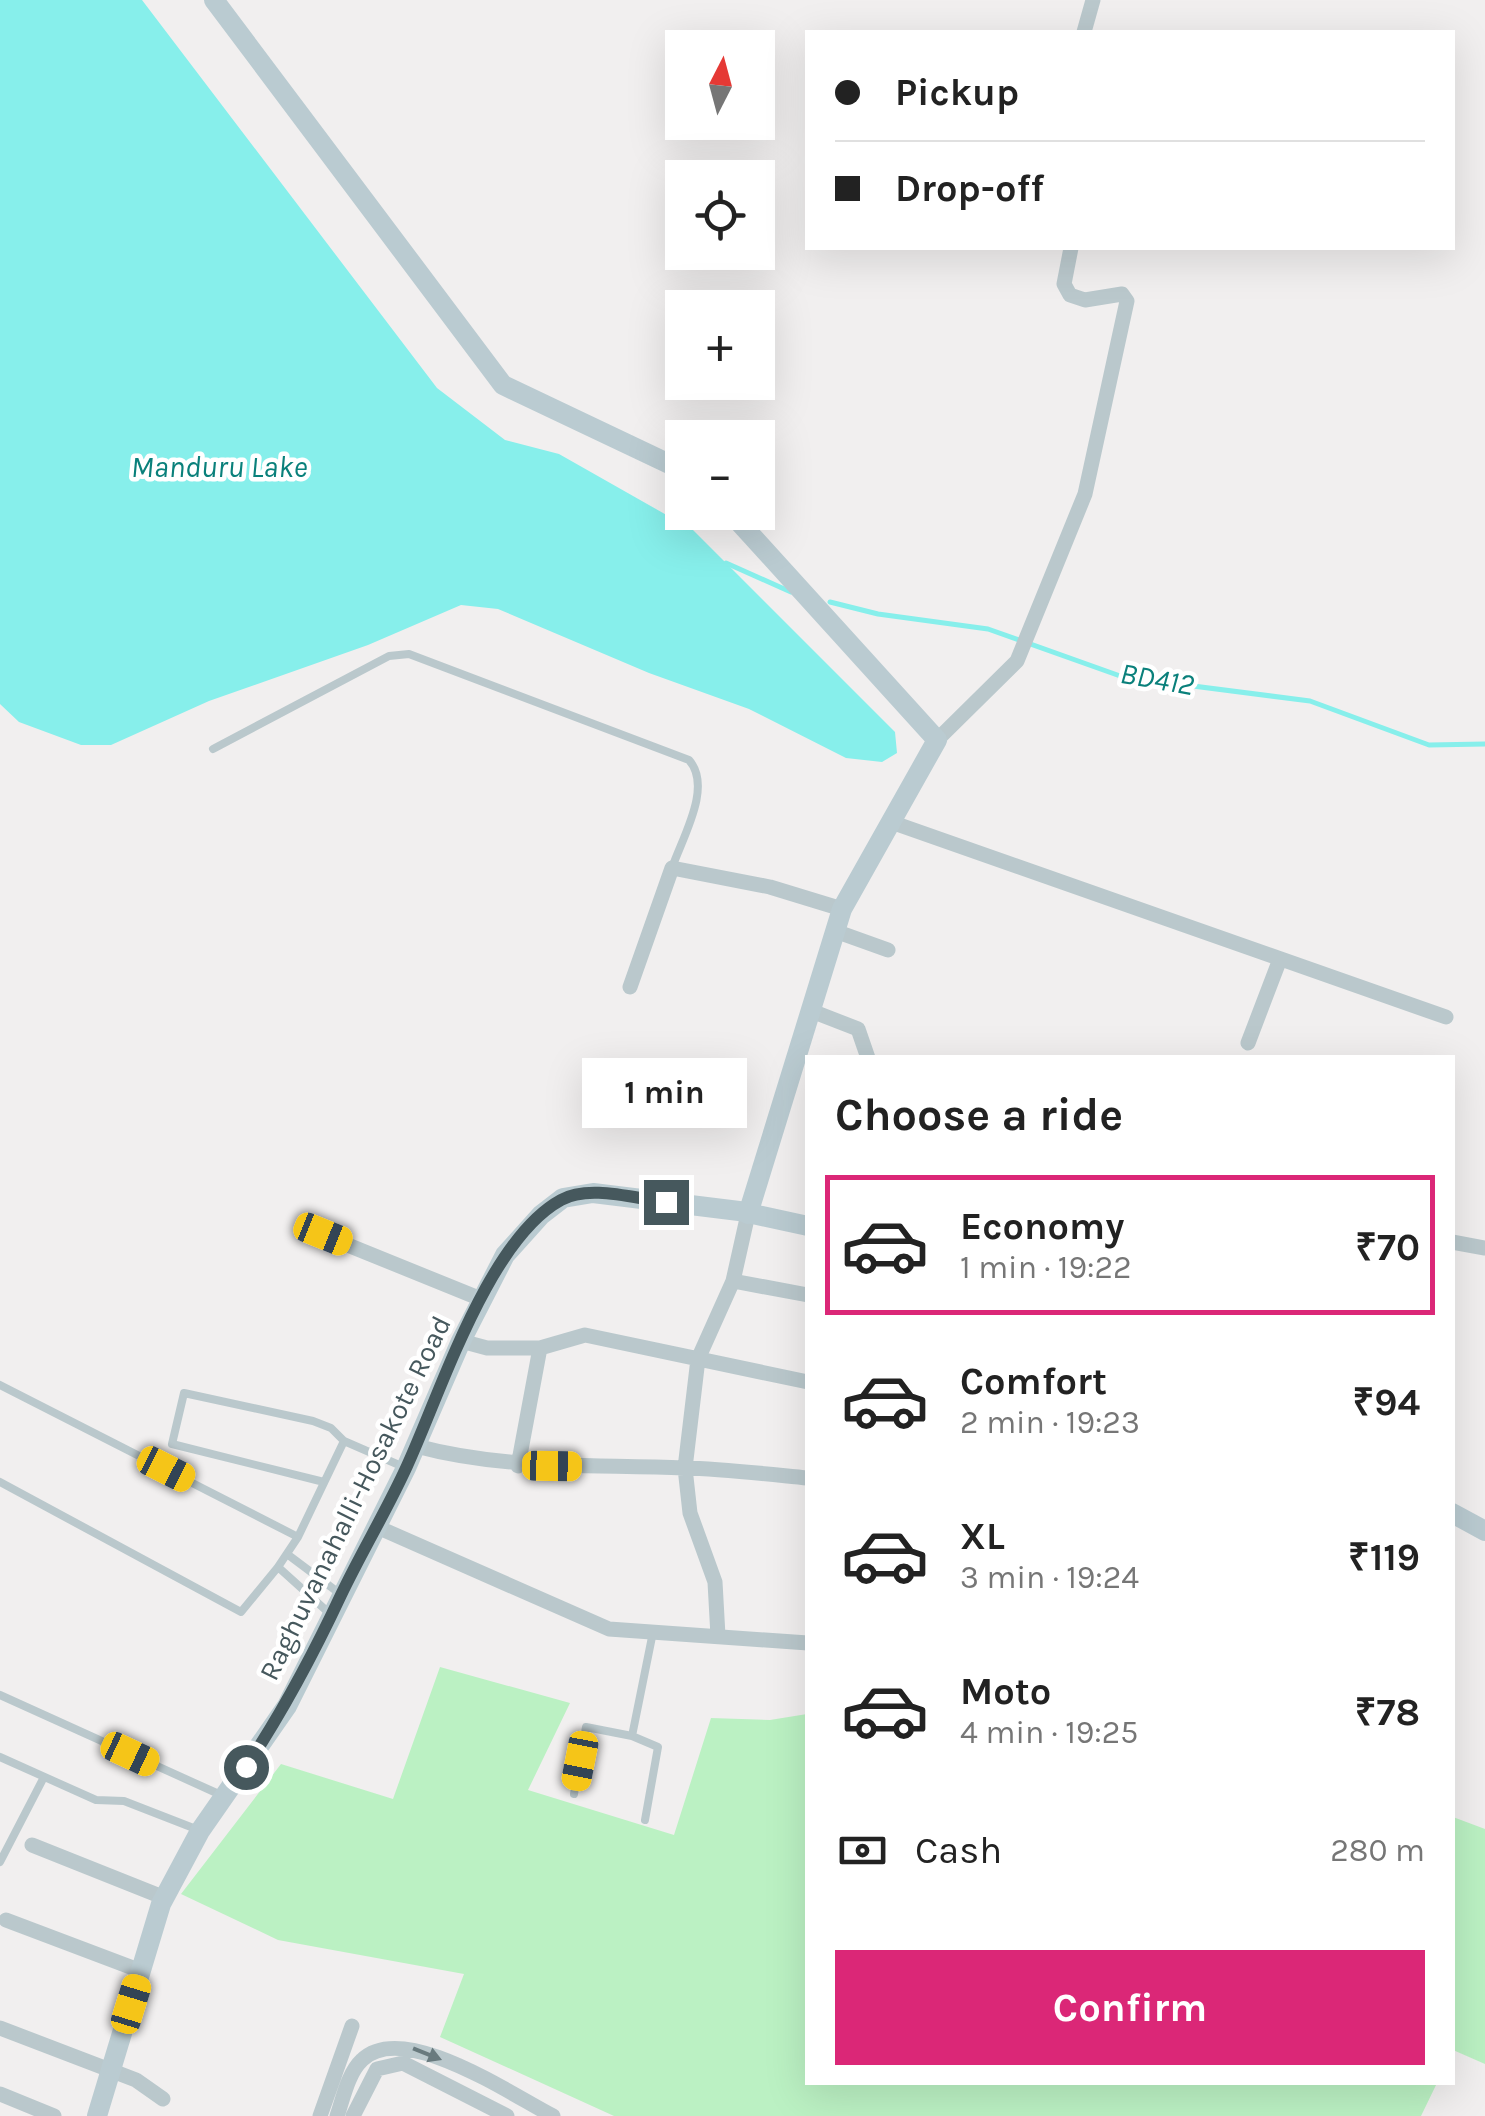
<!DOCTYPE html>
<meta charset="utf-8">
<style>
body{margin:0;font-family:Karla,sans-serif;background:#f2f2f2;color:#222;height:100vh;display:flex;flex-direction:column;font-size:38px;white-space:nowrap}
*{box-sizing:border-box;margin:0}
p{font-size:32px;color:#767676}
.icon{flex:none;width:55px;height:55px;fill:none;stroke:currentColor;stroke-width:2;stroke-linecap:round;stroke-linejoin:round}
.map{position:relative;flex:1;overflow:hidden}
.details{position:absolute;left:805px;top:1055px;width:650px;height:1030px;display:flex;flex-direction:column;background:#fff;border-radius:0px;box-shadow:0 10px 40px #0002}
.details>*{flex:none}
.hud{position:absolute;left:805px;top:30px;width:650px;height:220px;border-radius:0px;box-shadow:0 10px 40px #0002;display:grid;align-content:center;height:220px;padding:0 30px;background:#fff}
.needle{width:65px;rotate:6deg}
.controls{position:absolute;left:665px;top:30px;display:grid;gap:20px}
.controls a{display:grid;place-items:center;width:110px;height:110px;border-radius:0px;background:#fff;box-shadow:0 10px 40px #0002;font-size:50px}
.end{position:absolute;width:45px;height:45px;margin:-22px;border:12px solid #46585d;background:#fff;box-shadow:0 0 0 5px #fff}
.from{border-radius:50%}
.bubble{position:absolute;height:70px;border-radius:0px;background:#fff;box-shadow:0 10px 40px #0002;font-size:32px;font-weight:700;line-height:70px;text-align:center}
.car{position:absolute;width:30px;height:60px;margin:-30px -15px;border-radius:12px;box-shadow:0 0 8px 2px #0007;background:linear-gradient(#f5c518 24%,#345 0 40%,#f5c518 0 76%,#345 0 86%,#f5c518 0)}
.hud b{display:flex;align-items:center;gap:35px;height:95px;font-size:38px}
.hud b+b{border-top:2px solid #e0e0e0}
.hud i{width:25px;height:25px;background:#222}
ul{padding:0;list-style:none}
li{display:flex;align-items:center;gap:30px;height:140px;margin:0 20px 15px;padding:0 10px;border:5px solid transparent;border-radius:0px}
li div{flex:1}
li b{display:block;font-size:38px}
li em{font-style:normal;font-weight:700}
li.selected{border-color:#db2777}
li>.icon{width:90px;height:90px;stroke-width:1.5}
h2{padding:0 30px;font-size:45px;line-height:120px}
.pay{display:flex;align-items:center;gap:25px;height:110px;padding:0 30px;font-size:38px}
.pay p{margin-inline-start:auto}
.action{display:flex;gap:20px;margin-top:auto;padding:20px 30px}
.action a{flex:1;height:115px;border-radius:0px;background:#db2777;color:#fff;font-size:40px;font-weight:700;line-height:115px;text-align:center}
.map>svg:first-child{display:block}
</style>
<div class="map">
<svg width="1485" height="2116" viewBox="0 0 1485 2116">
<rect width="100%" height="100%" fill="#f1efef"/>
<path fill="#bbf1c3" d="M440,1667L570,1703L528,1790L674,1835L711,1718L770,1720L807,1714L808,2082L1437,2083L1421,2116H614L440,2037L464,1974L278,1940L181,1894L281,1764L393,1799Z
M1453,1817L1485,1829V2064L1453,2050Z"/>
<path fill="#87efeb" d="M0,0H142L437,388L505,440L559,454L693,530L895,732L897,753L882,762L846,758L749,709L649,673L498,609L461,605L368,645L209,701L111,745H81L19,722L0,704Z"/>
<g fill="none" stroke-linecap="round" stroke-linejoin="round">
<path stroke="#87efeb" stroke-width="5" d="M726,563L791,592
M830,602L878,614L988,629L1123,677L1310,701L1429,745L1485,744"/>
<path stroke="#bac8cc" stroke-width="8" d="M213,749L389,656L409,654L689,760C713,787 682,838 672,868
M0,1385L298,1537
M0,1482L241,1612L278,1567L329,1613
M324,1482L172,1444L184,1393L313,1421L331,1428L344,1441
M287,1554L339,1593
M278,1567L298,1537L344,1441L406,1468
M0,1695L221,1795
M632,1736L653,1632
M0,1757L96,1800L124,1801L196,1829
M574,1794L586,1727L632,1736L658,1747L645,1820
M0,1862L44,1777"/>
<path stroke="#bac8cc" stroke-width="15" d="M1084,32L1093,0
M937,740L1017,661L1085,494L1127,301L1122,294L1085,300L1070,295L1064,284L1071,248
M891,822L1446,1017
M835,931L888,950
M630,987L672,868L770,887L842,909
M809,1010L858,1029L868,1058
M1248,1043L1280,959
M323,1235L481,1299
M1452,1242L1485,1248
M733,1281L808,1295
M461,1341L487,1348H540L585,1335L808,1382
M416,1446C505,1470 592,1464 684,1468C725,1469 767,1474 808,1478
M518,1466L540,1348
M377,1527L609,1629L808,1643
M718,1636L715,1582L690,1513L685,1468L698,1359L733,1281L748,1214
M32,1845L165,1898
M6,1920L141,1971
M0,2028L136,2080L163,2099
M0,2094L54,2116
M320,2116L352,2026
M337,2116C343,2099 348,2073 362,2060C403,2020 510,2094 553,2116
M353,2116L377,2069L403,2063L507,2116"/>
<path stroke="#bacbd1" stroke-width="20" d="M214,0L503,385L682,470
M730,512L937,740L842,909L748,1214
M1452,1513L1485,1531
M97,2116L161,1904L200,1831L287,1706L406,1468L461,1341L505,1255L541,1215L563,1198L593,1193L739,1211L808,1226"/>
</g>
<defs><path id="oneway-solid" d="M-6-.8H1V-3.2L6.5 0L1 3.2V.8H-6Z" transform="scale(2.5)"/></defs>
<use fill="#697a7e" href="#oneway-solid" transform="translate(427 2054) rotate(22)"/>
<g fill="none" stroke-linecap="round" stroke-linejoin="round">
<path stroke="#46585d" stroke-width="12" d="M246,1767C283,1711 313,1655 341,1595C362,1551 387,1510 407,1466C441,1392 488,1240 561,1200C589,1184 636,1199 666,1202"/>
</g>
<g text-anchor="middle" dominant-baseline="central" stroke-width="9" stroke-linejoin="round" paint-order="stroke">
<g font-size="28" fill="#46585d" stroke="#fff">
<text transform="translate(355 1498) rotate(-64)">Raghuvanahalli-Hosakote Road</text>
</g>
<g font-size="30" font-style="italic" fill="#0a807b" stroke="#fff">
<text x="219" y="467">Manduru Lake</text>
<text transform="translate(1157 679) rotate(10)">BD412</text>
</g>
</g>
</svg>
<div class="controls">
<a><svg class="needle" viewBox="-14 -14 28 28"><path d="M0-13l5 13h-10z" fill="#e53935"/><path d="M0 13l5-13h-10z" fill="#767676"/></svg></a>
<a><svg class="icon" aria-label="locate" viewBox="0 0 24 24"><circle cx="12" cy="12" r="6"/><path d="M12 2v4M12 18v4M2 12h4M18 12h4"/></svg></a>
<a>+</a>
<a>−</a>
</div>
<i class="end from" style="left:246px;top:1767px"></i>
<i class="end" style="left:666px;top:1202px"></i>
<div class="bubble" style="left:582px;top:1058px;width:165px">1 min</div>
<i class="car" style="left:323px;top:1234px;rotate:112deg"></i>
<i class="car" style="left:552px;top:1466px;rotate:91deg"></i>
<i class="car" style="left:166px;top:1469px;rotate:117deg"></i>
<i class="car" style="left:130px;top:1754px;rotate:115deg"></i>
<i class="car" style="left:580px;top:1761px;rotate:191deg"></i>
<i class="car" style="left:131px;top:2004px;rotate:17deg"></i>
<div class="hud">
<b><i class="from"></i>Pickup</b>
<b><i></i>Drop-off</b>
</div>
<section class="details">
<h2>Choose a ride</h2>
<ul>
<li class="selected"><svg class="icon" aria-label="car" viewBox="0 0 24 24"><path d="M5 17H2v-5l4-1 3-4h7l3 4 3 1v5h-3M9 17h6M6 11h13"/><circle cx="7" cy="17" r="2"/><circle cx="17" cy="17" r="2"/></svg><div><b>Economy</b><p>1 min · 19:22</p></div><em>₹70</em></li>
<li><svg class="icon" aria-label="car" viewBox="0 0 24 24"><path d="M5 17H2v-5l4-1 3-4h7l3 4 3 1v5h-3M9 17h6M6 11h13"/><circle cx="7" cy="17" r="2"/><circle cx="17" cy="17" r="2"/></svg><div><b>Comfort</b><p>2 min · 19:23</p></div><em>₹94</em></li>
<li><svg class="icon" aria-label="car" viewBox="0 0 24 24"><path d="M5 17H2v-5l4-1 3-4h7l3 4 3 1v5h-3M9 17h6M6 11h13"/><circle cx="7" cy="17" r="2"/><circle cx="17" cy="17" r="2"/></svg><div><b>XL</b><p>3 min · 19:24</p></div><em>₹119</em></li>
<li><svg class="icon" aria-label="car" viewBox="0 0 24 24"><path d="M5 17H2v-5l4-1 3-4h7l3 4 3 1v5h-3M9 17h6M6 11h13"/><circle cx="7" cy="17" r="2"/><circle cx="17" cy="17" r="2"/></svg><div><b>Moto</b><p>4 min · 19:25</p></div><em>₹78</em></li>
</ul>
<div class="pay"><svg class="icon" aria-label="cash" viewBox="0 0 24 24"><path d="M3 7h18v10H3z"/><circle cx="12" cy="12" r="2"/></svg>Cash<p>280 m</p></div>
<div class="action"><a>Confirm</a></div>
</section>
</div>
